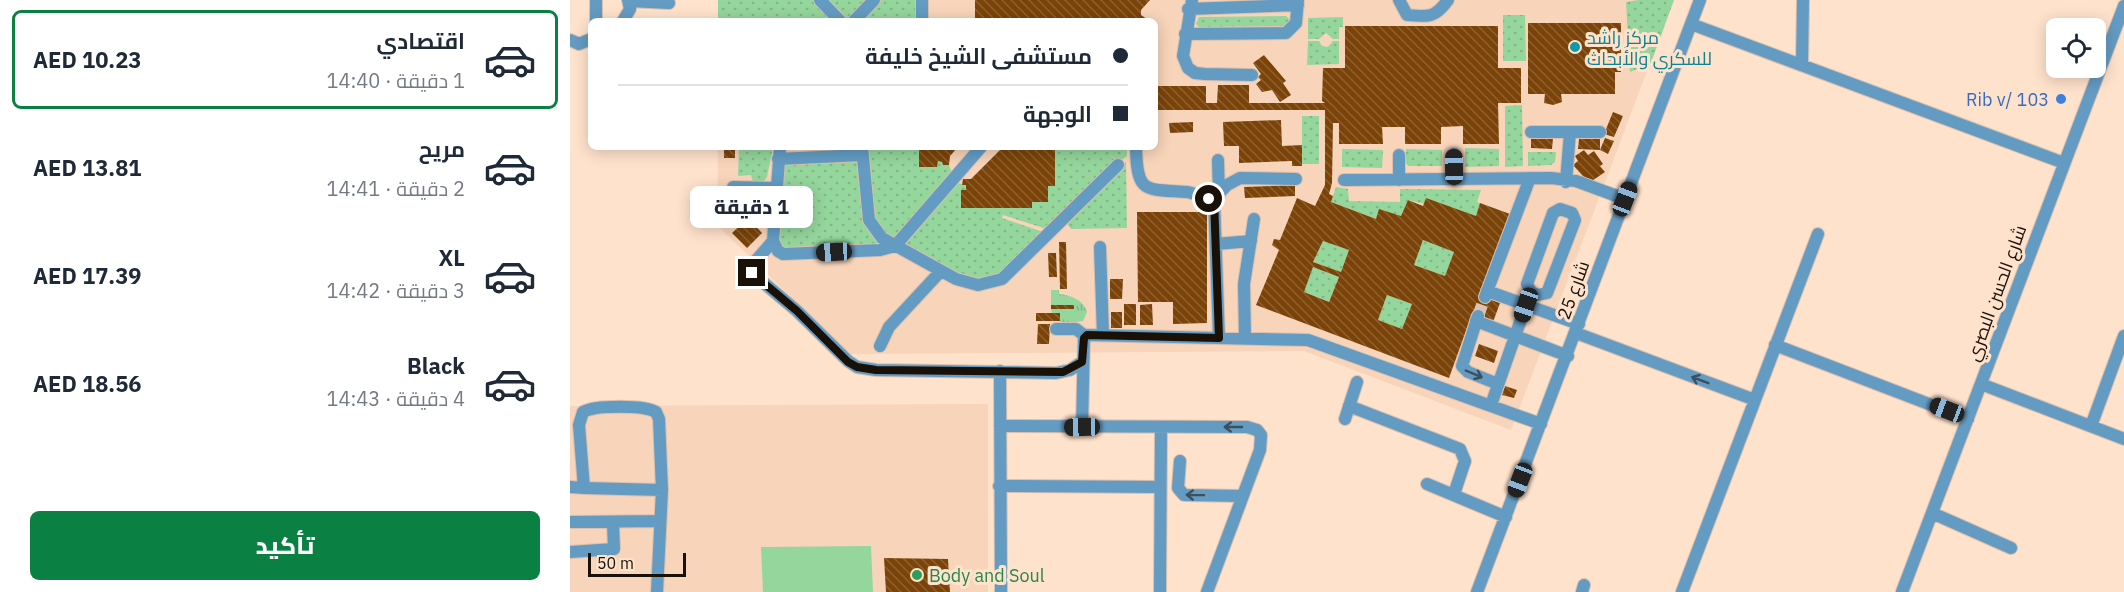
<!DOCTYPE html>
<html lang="ar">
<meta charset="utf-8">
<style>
body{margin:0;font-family:"IBM Plex Sans",Cairo,sans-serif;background:#f6f6f7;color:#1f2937;direction:rtl;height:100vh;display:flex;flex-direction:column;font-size:22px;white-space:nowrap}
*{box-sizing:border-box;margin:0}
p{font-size:20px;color:#747a83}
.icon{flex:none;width:33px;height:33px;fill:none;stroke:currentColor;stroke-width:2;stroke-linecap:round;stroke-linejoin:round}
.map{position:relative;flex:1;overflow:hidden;direction:ltr}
.panel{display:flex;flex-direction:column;background:#fff;width:570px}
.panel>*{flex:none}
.banner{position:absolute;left:18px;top:18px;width:570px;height:132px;border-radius:9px;box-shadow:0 3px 15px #0003;direction:rtl;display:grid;align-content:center;height:132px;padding:0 30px;background:#fff}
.tools{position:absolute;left:1476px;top:18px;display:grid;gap:12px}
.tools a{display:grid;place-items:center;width:60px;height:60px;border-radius:9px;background:#fff;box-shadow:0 3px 15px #0003;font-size:30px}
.scale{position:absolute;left:18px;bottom:15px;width:98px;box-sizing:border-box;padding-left:6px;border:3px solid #191008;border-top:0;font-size:16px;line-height:21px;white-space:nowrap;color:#191008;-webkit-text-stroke:4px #ffe2cc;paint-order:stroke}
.end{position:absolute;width:27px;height:27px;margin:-14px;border:8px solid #191008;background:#fff;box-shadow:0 0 0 3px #fff}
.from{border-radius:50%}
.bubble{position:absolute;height:42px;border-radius:9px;background:#fff;box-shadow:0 3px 15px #0003;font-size:20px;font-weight:800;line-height:42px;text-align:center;direction:rtl}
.car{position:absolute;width:18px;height:36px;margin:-18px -9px;border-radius:8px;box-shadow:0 0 4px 2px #0007;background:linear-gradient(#222 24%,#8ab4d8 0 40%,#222 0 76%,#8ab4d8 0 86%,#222 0)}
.banner b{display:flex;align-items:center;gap:21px;height:57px;font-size:22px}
.banner b+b{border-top:2px solid #e0e1e3}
.banner i{width:15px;height:15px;background:#1f2937}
ul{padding:10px 0 0;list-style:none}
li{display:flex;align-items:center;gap:18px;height:99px;margin:0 12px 9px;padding:0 18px;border:3px solid transparent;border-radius:9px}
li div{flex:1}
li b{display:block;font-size:22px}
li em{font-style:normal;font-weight:800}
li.on{border-color:#0b8043}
li>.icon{width:54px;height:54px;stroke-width:1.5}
.action{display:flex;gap:12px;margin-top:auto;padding:12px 30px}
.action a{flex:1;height:69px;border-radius:9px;background:#0b8043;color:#fff;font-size:24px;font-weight:800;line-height:69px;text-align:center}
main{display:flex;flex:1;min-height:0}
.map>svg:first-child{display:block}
</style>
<main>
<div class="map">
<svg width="1554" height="592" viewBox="0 0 1554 592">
<defs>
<pattern id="grass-tufts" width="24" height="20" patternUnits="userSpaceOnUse" patternTransform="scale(1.5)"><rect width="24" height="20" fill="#95d69d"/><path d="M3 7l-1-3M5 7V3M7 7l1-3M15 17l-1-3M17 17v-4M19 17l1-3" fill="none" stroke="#80b786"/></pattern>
<pattern id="park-dots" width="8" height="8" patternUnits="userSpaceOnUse" patternTransform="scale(1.5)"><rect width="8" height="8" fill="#95d69d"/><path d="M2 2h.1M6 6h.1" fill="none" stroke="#80b786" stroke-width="1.8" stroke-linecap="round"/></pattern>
<pattern id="building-back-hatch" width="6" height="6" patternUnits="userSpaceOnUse" patternTransform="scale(1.5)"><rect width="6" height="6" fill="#7b4308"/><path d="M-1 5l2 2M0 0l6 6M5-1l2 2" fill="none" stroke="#8b6033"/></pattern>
</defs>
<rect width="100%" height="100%" fill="#ffe2cc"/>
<path fill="#f7d4ba" d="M148,0H1104L941,430L734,351L280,354L147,225L148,147H585V21H148Z
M418,404V592H0V406Z"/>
<path fill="url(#grass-tufts)" d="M481,290H489V294C500,295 514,300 517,312L513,321L490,324V314L482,313L481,309H504V305H481Z"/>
<path fill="url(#park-dots)" d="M148,0H247L267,21H148Z
M252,0H297L277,21H273Z
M309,0H346L347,20L289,21Z
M1069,0H1104L1081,63L1060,72L1056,2Z
M933,15H955L956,61H933Z
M716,16L721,21L715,26L629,27L626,24L629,17Z
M773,17V27H769V39H763L756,33L749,39H738V18Z
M738,41H749L752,46L758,47L763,41H769V64L737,65Z
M952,105L953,166L935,167V106Z
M732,116H749V164H732Z
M169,147H203L197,177L194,181L183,182L181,175L168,176Z
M293,147H349V167H367L368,161L372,162L373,165H379L383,175L325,240L306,230Z
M485,147H550L557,150V156L548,163L539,153L547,164L480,230L433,215L432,218L476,233L435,274L406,282L336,250L333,242L383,182L396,185V190H391L392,208H462V202H478V186H485Z
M895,148L929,149V166L895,167Z
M772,149L813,150L812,168L772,167Z
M836,149L872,150V166H839L836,163Z
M958,152H986L985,162L981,165L958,166Z
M284,159L289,162L293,189L312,241L311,247L208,250L213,162Z
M556,162L557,228L501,229L495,221Z
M766,187L778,189L779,201L830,202V189L911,190L907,202L910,203L906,216L838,200L831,216L810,210L806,219L761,202Z
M853,240L884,252L875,276L844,265Z
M753,241L779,250L771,272L743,262Z
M743,267L769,277L759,302L734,292Z
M817,295L842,304L832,329L808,320Z"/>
<path fill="#95d69d" d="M301,546L303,592H193L191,547Z"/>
<path fill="url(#building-back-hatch)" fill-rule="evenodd" d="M405,0H580L571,10V15L580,21H416L405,19Z
M958,23H1051V72H1045V94H991L992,102L983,105L974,103L975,94H958Z
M775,26H928V68H951V103H928L929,144H893V126L871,127V144H835V127H812L813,144H769V123H763L762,183L759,194L763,196L761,202L806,219L809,209L831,216L838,200L853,206L856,198L906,216L910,203L940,214L909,295L930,303L923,322L902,314L879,378L686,305L709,250L702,245L704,239L710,240L727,198L745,206L755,185V110H585V86H636V103H647L648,85H679V103H755L752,101L753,68H775ZM853,240L884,252L875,276L844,265ZM753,241L779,250L771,272L743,262ZM743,267L769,277L759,302L734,292ZM817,295L842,304L832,329L808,320Z
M694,55L716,81L713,83L721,95L710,102L702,90L692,92L686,84L691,80L688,77L691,74L683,63Z
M1043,112L1053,116L1044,137L1034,134Z
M711,120L712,146L732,145V166H722V161L669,163V146H654L653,122Z
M623,122V132L600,133L599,123Z
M961,138H983L982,149L961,148Z
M1035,138L1044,141L1038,154L1030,150Z
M1009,139H1030V150L1008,149Z
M154,147H165V158H154Z
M349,147H388L380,156L379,165H373L372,162L368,161L367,167H349Z
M433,147H485V186H478V202H462V208H391V190H396V185H392L393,179H401Z
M1014,150L1018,155L1024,151L1033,164L1030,166L1035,172L1019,183L1003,165L1008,161L1005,156Z
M725,185V196L675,198L674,187Z
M176,195H185V208H176Z
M567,212H637V323L603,324V302H568Z
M178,218L192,233L177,248L162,233Z
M489,242H496L497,289H490Z
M478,253H486L487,277H479Z
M540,279H553L552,299H540Z
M554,304H566V325H554Z
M582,304L583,325H570V305Z
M481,305H504V309H481Z
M541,312H552V328H541Z
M466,313H490V321H466Z
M468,324H480L479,344H467Z
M909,344L928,351L924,363L905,356Z
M935,386L947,390L944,398L932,395Z
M314,558L378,559L380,592H316Z"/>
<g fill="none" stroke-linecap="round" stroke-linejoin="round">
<path stroke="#dcc2af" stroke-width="12" stroke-dasharray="12 6" stroke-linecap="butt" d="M908,316L915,297"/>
<g stroke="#dac0ad" stroke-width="14">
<path id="minor" d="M26,0V21
M250,0L270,21
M352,0V21
M622,0L613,56L618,68L625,73L635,74L682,75
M829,0L837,15C859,17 865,18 878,0
M59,1L99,3
M618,9L728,5
M53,21L60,9L58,0
M284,21L304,0
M1121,24L1494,163
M615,34L716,33L726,23L728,0
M0,40L9,44L21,39
M1232,65L1233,0
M961,132H1030
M210,147L203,241L208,251L213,254L310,250L325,246L411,147
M292,147L299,220L312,238L386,279L408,285L432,279L548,165
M566,147C567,194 574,189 617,192C626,193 634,199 644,199L657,185L670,178L726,179
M884,154V180
M208,159L292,155
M648,160L649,196
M774,180L981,178L1006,181L1055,199
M829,180V155
M996,182L1000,132
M163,187L206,188
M644,199L649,338
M990,209L1002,213L1005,220L977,293L968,295L961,292L957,284L983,213Z
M203,241L182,265V273L227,311L278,361L287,367L306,370L486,373L500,370L512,362
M646,244L681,241
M530,247L533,335
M917,291L1009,324
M915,297L960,178
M908,316L892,366L898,372L928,384
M906,321L998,356
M486,329H506L515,336
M1006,333L1185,400
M675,338L674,284L684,219
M1205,345L1398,419
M310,346L319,327L370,272
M430,371L431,592
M1411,384L1554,439
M921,405L956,305
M779,406L890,449L895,461L884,494
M775,419L787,382
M430,426L677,427L687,430L691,435L690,450L637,592
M1521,426L1554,336
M512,427L514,338L517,335L738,340L971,424
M610,461L608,488L614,495L673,496
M857,484L936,517
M429,486L590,487
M0,487L14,488
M1362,513L1441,548
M0,522L90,521
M0,552L44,549L43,523
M87,592L92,490L89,419L86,412C74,405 25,405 13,412L9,425L14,488L92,490
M590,592L591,428
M907,592L1130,0
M1012,592L1014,585
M1112,592L1248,234
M1332,592L1554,6"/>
</g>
<use href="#minor" stroke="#649bc3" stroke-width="12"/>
</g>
<defs><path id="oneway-shaft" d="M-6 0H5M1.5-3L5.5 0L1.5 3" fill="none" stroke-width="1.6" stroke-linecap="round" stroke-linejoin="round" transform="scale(1.5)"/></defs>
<g stroke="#3b4f5c">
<use href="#oneway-shaft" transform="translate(904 374) rotate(23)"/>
<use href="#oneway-shaft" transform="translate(1130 380) rotate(-159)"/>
<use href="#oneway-shaft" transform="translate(663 427) rotate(180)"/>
<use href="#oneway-shaft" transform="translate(625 495) rotate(-179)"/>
</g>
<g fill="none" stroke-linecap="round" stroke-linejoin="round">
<path stroke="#191008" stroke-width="8" d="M182,273L227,311L278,362L287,367L306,370L493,372L512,362L514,338L517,335L649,338L644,199H639"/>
</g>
<circle fill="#0f9aa8" stroke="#ffe2cc" stroke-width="2" cx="1005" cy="47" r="6"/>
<circle fill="#3f7fe0" stroke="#ffe2cc" stroke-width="2" cx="1491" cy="99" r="6"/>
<circle fill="#2e9e5b" stroke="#ffe2cc" stroke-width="2" cx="347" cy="575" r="6"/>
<g text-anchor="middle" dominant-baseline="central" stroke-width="6" stroke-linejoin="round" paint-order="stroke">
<g font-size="18" fill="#0d838f" stroke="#ffe2cc" text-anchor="start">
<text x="1017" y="37">مركز راشد<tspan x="1017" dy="21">للسكري والأبحاث</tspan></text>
</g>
<g font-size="18" fill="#366cbe" stroke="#ffe2cc" text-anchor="end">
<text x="1479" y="99">Rib v/ 103</text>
</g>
<g font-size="18" fill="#191008" stroke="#ffe2cc">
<text transform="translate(1003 290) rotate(-70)">شارع 25</text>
<text transform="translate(1426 293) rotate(-70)">شارع الحسن البصري</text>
</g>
<g font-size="18" fill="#27864d" stroke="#ffe2cc" text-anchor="start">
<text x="359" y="575">Body and Soul</text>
</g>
</g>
</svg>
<div class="tools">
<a><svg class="icon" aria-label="locate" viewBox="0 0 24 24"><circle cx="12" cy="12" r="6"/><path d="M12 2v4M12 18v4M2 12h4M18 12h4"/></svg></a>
</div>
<div class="scale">50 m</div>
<i class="end from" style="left:639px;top:199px"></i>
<i class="end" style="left:182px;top:273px"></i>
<div class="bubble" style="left:120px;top:186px;width:123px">1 دقيقة</div>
<i class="car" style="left:884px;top:167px;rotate:359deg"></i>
<i class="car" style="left:1055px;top:199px;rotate:21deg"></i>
<i class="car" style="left:264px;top:252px;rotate:267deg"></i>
<i class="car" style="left:956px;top:305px;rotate:199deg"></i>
<i class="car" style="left:1377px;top:410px;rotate:291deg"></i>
<i class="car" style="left:512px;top:427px;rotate:269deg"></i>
<i class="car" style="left:950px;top:480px;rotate:201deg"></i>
<div class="banner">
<b><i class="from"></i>مستشفى الشيخ خليفة</b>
<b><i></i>الوجهة</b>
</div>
</div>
<section class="panel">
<ul>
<li class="on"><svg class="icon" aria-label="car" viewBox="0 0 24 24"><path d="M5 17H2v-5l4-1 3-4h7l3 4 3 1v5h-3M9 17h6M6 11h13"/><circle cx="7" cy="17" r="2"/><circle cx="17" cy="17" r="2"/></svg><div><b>اقتصادي</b><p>1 دقيقة · 14:40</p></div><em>AED 10.23</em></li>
<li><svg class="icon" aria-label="car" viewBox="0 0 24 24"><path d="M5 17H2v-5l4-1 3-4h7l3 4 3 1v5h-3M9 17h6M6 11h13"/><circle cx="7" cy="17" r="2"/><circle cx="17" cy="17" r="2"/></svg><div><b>مريح</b><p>2 دقيقة · 14:41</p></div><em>AED 13.81</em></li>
<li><svg class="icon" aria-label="car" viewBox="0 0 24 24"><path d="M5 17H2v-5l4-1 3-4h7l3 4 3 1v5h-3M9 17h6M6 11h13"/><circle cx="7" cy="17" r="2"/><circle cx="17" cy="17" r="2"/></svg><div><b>XL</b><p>3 دقيقة · 14:42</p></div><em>AED 17.39</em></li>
<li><svg class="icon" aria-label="car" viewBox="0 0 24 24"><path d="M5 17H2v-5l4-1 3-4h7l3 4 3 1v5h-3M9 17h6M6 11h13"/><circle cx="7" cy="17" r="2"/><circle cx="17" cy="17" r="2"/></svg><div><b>Black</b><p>4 دقيقة · 14:43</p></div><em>AED 18.56</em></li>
</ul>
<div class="action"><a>تأكيد</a></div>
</section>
</main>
